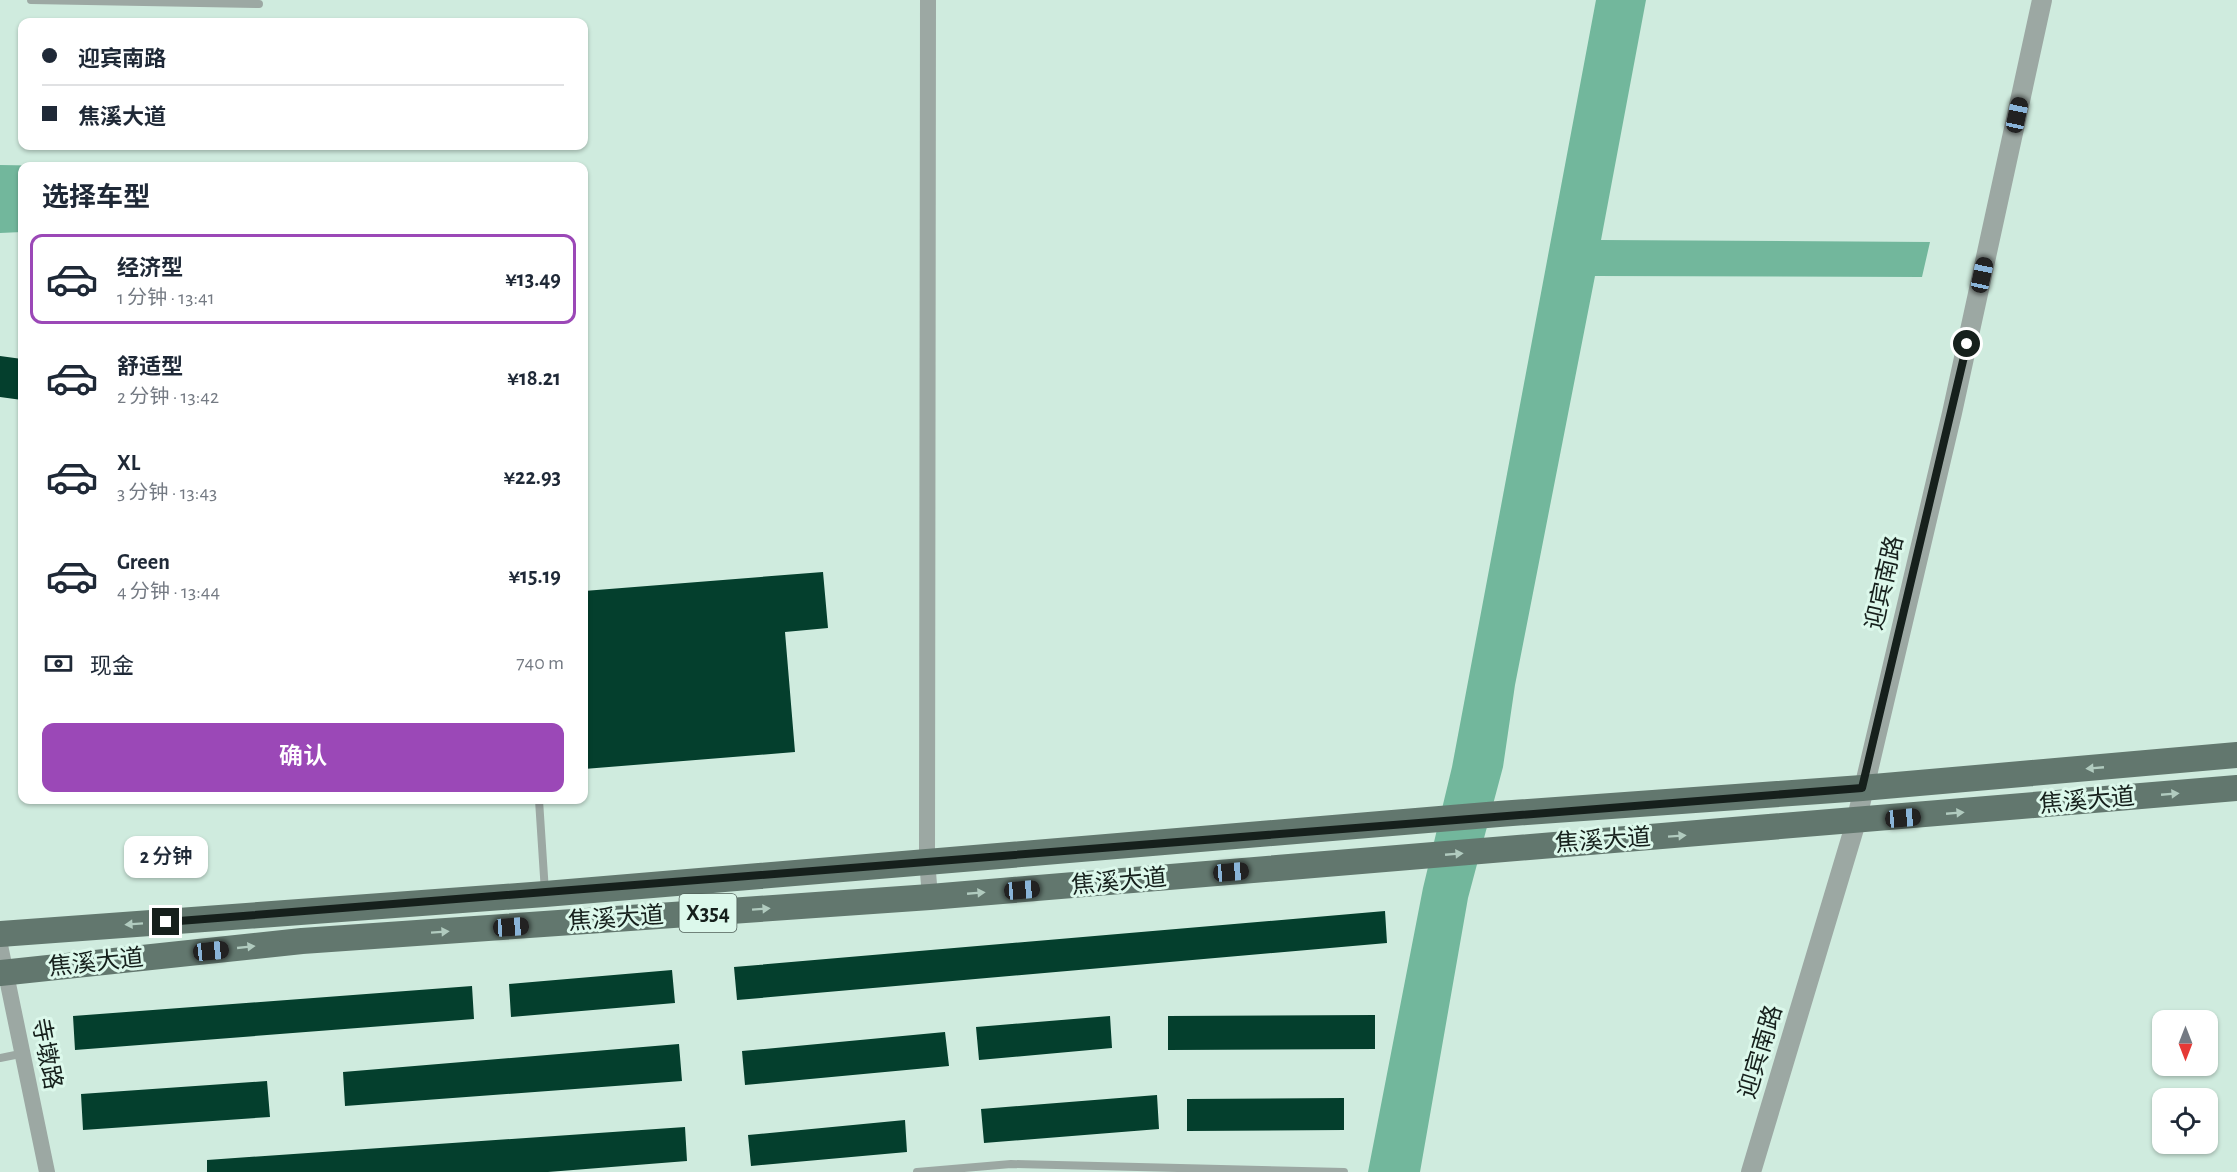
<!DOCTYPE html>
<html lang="zh">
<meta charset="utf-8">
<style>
body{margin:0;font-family:"Alegreya Sans","Noto Sans SC",sans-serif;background:#f6f6f7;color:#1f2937;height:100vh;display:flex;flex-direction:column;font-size:22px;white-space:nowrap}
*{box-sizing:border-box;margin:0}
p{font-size:20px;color:#747a83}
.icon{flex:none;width:33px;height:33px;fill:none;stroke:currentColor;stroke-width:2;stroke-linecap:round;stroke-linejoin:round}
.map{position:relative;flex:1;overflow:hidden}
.details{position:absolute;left:18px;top:162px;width:570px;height:642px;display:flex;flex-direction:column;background:#fff;border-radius:12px;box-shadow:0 2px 4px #0004}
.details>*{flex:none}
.top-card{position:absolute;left:18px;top:18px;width:570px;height:132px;border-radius:12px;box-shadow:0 2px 4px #0004;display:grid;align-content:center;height:132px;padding:0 24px;background:#fff}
.needle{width:39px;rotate:180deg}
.buttons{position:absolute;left:2152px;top:1010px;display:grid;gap:12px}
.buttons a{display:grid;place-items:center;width:66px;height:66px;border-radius:12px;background:#fff;box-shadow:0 2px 4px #0004;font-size:30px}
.end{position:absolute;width:27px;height:27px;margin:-14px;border:8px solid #16201c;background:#fff;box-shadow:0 0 0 3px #fff}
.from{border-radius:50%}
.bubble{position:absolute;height:42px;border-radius:12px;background:#fff;box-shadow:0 2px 4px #0004;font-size:20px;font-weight:600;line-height:42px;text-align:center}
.car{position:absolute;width:18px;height:36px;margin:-18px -9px;border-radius:8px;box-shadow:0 0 4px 2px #0007;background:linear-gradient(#222 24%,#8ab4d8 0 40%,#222 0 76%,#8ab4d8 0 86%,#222 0)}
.top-card b{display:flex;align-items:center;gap:21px;height:57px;font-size:22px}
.top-card b+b{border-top:2px solid #e0e1e3}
.top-card i{width:15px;height:15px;background:#1f2937}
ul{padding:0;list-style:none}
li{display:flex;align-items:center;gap:18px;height:90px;margin:0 12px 9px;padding:0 12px;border:3px solid transparent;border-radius:12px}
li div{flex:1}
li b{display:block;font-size:22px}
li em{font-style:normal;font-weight:600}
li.selected{border-color:#9b48b7}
li>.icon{width:54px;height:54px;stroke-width:1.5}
h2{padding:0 24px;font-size:27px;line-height:72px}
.pay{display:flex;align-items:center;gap:15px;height:66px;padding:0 24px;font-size:22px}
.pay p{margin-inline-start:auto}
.primary-button{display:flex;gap:12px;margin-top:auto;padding:12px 24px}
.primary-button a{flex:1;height:69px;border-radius:12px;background:#9b48b7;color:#fff;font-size:24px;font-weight:600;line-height:69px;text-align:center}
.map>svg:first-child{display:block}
</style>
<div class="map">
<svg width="2237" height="1172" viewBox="0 0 2237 1172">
<rect width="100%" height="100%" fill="#cfebde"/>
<path fill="#72b79c" d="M1596,0H1646L1601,240L1930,242L1922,277L1595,276L1515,685L1503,767L1468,898L1420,1172H1368L1423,888L1452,767Z
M0,165L61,166H22V232L0,233Z"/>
<path fill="#043f2d" d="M0,356L22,359V400L0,397Z
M823,572L828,628L785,632L795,752L584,769V591Z
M1385,911L1387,943L737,1000L734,967Z
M672,970L675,1003L511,1017L509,984Z
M472,986L474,1019L75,1050L73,1016Z
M1375,1015V1049L1168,1050V1016Z
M1110,1016L1112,1048L979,1060L976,1027Z
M945,1032L949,1066L745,1085L742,1051Z
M679,1044L682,1081L345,1106L343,1072Z
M267,1081L270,1117L83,1130L81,1094Z
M1157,1095L1159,1129L984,1143L981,1109Z
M1344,1098V1130L1187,1131V1099Z
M905,1120L907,1152L751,1166L748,1135Z
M685,1127L687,1161L548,1172H207V1160Z"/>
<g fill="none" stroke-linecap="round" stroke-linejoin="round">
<path stroke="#9ca8a3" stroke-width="8" d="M31,0L259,4
M539,800L545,892
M0,1058L20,1054
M917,1172L1011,1164L1344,1172"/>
<path stroke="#9ca8a3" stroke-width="16" d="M928,0L927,860L930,897
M0,945L47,1172"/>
<path stroke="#9ca8a3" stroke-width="20" d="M1751,1172L1856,822L1952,413L2042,0"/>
<path stroke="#62776e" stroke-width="26" d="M0,934L545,894L1499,814L1862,788L2237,755
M0,973L302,941L930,897L2237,788"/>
</g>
<defs><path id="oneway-solid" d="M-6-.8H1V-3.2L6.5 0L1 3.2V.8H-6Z" transform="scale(1.5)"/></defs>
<g fill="#b1cbbf">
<use href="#oneway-solid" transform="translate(2095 768) rotate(175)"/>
<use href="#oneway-solid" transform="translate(2170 794) rotate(-5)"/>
<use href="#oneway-solid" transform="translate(1955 813) rotate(-5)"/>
<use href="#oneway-solid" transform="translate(1677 836) rotate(-4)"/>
<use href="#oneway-solid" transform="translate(1454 854) rotate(-5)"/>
<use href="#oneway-solid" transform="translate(976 893) rotate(-5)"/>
<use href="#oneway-solid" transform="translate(761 909) rotate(-4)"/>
<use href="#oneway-solid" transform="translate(134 924) rotate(176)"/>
<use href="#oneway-solid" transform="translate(440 932) rotate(-4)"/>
<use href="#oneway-solid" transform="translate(246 947) rotate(-6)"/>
</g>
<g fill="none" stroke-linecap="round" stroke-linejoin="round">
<path stroke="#16201c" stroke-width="8" d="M166,922C731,879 1296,829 1862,788L1967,344"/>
</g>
<g text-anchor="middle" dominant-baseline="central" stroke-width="6" stroke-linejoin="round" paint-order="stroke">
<rect fill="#dcf8eb" stroke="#51615a" stroke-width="1.5" x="679.5" y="894" width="57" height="38" rx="4.5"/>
<g font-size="22" font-weight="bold" fill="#16201c">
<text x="708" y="913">X354</text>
</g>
<g font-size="24" fill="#16201c" stroke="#dcf8eb">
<text transform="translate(1885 583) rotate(-77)">迎宾南路</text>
<text transform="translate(2087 801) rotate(-5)">焦溪大道</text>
<text transform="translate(1603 841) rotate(-4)">焦溪大道</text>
<text transform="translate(1119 882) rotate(-5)">焦溪大道</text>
<text transform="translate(616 919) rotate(-4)">焦溪大道</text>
<text transform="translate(96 963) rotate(-6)">焦溪大道</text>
<text transform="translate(1761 1052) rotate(-73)">迎宾南路</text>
<text transform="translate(46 1054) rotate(79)">寺墩路</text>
</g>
</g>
</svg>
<div class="buttons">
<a><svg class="needle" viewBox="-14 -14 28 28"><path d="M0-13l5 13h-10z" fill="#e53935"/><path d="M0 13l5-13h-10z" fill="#747a83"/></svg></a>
<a><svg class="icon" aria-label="locate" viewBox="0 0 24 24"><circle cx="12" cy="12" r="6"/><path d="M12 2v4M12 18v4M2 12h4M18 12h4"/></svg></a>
</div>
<i class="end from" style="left:1967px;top:344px"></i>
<i class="end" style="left:166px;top:922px"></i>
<div class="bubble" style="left:124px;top:836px;width:84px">2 分钟</div>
<i class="car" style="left:2017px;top:115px;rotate:12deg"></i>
<i class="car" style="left:1982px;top:275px;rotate:12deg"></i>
<i class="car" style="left:1903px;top:818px;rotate:85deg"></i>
<i class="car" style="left:1231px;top:872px;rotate:85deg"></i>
<i class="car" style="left:1022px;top:890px;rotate:85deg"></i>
<i class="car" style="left:511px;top:927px;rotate:86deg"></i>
<i class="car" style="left:211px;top:951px;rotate:84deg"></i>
<div class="top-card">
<b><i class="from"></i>迎宾南路</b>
<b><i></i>焦溪大道</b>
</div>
<section class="details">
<h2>选择车型</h2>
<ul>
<li class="selected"><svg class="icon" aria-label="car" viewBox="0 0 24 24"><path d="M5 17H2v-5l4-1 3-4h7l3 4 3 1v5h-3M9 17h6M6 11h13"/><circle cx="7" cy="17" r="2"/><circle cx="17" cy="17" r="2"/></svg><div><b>经济型</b><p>1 分钟 · 13:41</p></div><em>¥13.49</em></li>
<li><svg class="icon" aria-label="car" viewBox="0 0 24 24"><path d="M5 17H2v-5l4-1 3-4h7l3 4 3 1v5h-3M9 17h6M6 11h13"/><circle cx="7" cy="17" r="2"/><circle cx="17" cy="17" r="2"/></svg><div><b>舒适型</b><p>2 分钟 · 13:42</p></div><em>¥18.21</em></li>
<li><svg class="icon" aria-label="car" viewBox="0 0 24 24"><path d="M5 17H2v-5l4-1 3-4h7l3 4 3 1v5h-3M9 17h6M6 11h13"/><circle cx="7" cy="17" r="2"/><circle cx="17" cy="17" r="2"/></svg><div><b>XL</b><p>3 分钟 · 13:43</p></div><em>¥22.93</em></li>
<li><svg class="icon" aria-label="car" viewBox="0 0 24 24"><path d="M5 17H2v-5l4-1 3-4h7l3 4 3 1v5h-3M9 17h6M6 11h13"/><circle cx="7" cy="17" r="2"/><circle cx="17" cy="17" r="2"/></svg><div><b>Green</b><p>4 分钟 · 13:44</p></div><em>¥15.19</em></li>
</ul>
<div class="pay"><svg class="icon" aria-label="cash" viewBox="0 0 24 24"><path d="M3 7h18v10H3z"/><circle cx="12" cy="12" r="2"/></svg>现金<p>740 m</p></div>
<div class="primary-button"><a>确认</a></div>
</section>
</div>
